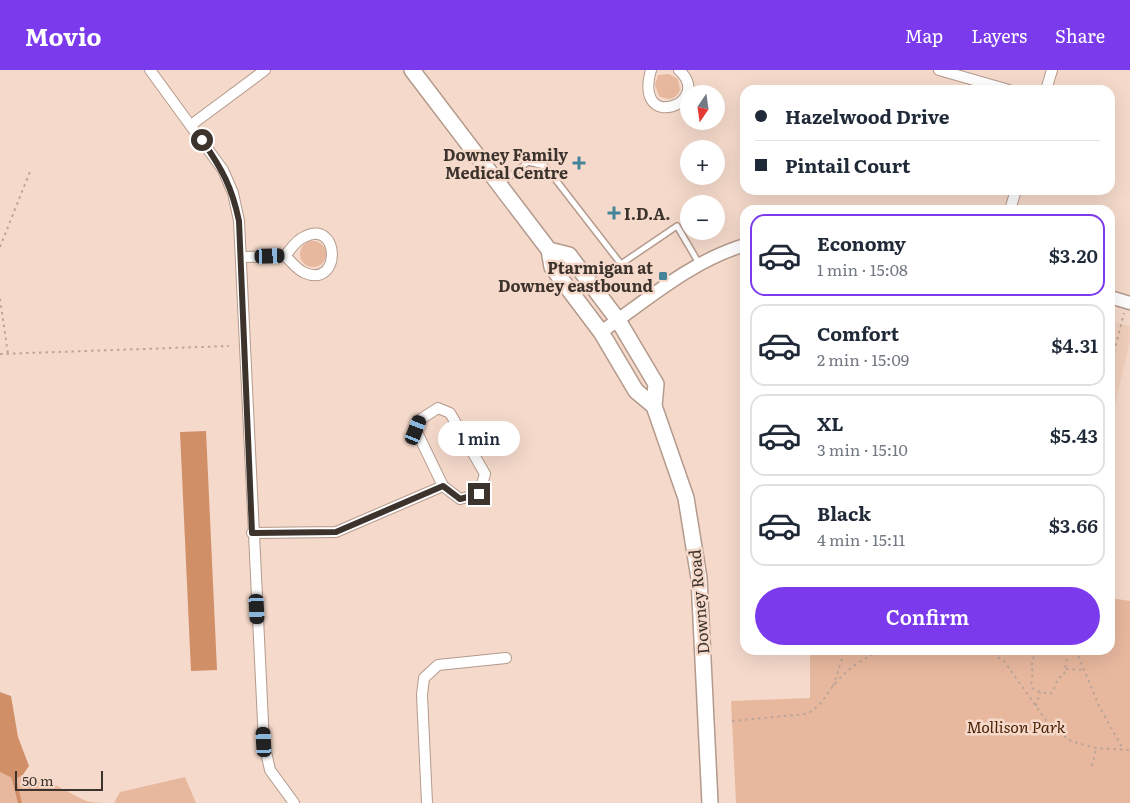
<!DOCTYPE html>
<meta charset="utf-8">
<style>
body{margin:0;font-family:Literata,serif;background:#f6f6f7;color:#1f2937;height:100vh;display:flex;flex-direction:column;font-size:19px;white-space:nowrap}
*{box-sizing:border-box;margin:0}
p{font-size:16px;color:#747a83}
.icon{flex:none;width:28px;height:28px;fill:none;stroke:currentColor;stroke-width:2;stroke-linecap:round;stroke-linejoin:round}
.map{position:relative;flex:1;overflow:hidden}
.drawer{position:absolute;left:740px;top:135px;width:375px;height:450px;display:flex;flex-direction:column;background:#fff;border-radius:15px;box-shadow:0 5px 20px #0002}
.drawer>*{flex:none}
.hud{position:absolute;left:740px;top:15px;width:375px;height:110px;border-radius:15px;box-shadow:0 5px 20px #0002;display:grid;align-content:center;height:110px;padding:0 15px;background:#fff}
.needle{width:32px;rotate:193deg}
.fabs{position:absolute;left:680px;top:15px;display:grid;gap:10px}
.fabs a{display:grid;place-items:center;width:45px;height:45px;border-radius:50%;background:#fff;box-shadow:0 5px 20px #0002;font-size:25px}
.scale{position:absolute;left:15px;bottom:12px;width:88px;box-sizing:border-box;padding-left:5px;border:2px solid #3d332d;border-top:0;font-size:14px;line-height:18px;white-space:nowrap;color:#3d332d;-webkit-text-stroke:4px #f5dacb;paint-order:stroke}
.end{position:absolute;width:22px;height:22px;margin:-11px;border:6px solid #3d332d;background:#fff;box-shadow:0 0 0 2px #fff}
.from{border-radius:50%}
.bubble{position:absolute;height:35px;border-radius:18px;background:#fff;box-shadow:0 5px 20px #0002;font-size:16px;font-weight:600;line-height:35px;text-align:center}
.car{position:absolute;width:15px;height:30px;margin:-15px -8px;border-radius:6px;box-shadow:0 0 4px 1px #0007;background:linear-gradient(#222 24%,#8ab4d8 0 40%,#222 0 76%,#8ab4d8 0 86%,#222 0)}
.hud b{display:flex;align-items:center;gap:18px;height:48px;font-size:19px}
.hud b+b{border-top:1px solid #e0e1e3}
.hud i{width:12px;height:12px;background:#1f2937}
ul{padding:9px 0 0;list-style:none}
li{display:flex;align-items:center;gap:15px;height:82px;margin:0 10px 8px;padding:0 5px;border:2px solid #e0e1e3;border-radius:15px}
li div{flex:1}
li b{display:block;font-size:19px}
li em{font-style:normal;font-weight:600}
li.current{border-color:#7c3aed}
li>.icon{width:45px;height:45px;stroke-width:1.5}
.primary-button{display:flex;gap:10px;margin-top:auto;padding:10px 15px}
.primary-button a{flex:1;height:58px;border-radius:30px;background:#7c3aed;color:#fff;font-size:20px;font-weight:600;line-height:58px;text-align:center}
header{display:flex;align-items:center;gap:30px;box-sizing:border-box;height:70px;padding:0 25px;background:#7c3aed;color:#fff}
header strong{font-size:24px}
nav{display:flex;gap:28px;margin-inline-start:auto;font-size:18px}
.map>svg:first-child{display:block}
</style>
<header>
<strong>Movio</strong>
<nav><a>Map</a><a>Layers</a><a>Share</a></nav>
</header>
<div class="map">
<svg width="1130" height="733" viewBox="0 0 1130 733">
<rect width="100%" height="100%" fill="#f5dacb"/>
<path fill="#f1cfbc" d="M1110,251L1130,256V271L1110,357Z"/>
<path fill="#e8b89e" d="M669,4L678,9L680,20C676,29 668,31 659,26L655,15L658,5Z
M300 184a13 13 0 1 1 26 0a13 13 0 1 1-26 0Z
M1110,528L1130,531V733H736L731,631L810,628V580H1110Z
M0,702L14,709C38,698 65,723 87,731C94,733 106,733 114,733L120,722L185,707L196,733H0Z"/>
<path fill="#d18f68" d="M206,361L217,600L191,601L180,362Z
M0,622L11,626L18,667L29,696L22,706L14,709L0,702Z"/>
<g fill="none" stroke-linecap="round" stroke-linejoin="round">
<path stroke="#d18f68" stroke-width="4" d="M13,705L20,733"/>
<g stroke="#b49a8c" stroke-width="8">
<path id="service" d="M501,113L528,92L545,96L621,194L677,156L700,195"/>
</g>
<g stroke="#b49a8c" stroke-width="12">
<path id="minor" d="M150,0L223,100L233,123L239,151L264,673L270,700L294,733
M651,0C633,64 715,33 679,0
M939,0L1009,20
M1046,20L1052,0
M191,55L265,0
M1010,140L1016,120
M241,187L285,186C291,191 297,200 305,203C342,218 340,148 304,167C296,170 290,180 285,186
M438,338L450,343L485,404L479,424L460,429L443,416L416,360L421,349Z
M252,463L336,462L443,416
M427,733L422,625L424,608L438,595L506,588"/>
</g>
<g stroke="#b49a8c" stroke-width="15">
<path id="tertiary" d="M1110,227L1130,233
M601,262C647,230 691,191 745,175"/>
</g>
<g stroke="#b49a8c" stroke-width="18">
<path id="secondary" d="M412,0L549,180L552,197L601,262L636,321L654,336
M549,180L569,185L618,250L656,314L654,336L686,428L699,508L710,733"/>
</g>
<path stroke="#bba599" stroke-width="2" stroke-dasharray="2.5 4" stroke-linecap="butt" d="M0,177L31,99
M0,229L8,284
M1114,282L1124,243
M0,284L229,276
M987,580L1004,591L1050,656L1071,671L1096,678L1130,680
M1035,580L1031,598L1033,601L1031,615L1034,620L1049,624L1053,622L1058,608L1064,605L1068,581L1066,580
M1076,580L1099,636L1123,679
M1066,599L1084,600
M833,616L845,580
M1036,636L1040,622
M732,651L806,644C822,637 826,623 838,610C850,597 865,588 881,580
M1092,696L1096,679"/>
<use href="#service" stroke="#fff" stroke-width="5"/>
<use href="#minor" stroke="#fff" stroke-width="10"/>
<use href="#tertiary" stroke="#fff" stroke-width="12"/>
<use href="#secondary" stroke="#fff" stroke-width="15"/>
</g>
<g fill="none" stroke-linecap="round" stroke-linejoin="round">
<path stroke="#3d332d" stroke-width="6" d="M202,70C222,99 232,117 239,151L252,463L336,462L443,416L460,429L479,424"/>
</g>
<g fill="#458498" stroke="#f5dacb" stroke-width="2">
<path d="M576.5 85.5h5v5h5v5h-5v5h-5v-5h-5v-5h5z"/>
<path d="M611.5 135.5h5v5h5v5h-5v5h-5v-5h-5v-5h5z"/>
<rect x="658" y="201" width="10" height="10" rx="2.5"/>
</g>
<g text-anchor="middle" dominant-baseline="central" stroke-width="5" stroke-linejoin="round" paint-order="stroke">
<g font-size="16" font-weight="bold" fill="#3d332d" stroke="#f5dacb" text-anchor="end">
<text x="568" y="84">Downey Family<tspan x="568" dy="18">Medical Centre</tspan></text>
<text x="624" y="143" text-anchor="start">I.D.A.</text>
<text x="653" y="197">Ptarmigan at<tspan x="653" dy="18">Downey eastbound</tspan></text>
</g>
<g font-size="16" fill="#3d332d" stroke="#f5dacb">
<text transform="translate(698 532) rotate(-95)">Downey Road</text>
</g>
<g font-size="16" font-style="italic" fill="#4e2305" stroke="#f5dacb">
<text x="1016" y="656">Mollison Park</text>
</g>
</g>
</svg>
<div class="fabs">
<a><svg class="needle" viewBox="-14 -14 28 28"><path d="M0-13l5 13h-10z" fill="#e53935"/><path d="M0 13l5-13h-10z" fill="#747a83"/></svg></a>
<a>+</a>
<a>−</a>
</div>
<div class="scale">50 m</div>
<i class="end from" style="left:202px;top:70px"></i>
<i class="end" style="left:479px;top:424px"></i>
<div class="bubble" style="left:438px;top:351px;width:82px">1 min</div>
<i class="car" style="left:270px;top:186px;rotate:88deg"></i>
<i class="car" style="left:416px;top:360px;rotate:21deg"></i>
<i class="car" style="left:257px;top:539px;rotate:177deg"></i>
<i class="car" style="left:264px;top:672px;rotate:357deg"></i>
<div class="hud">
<b><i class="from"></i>Hazelwood Drive</b>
<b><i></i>Pintail Court</b>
</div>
<section class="drawer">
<ul>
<li class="current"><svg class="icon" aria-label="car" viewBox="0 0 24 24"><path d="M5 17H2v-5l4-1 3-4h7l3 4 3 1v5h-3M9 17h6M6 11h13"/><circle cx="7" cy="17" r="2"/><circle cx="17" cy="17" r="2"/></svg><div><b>Economy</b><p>1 min · 15:08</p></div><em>$3.20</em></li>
<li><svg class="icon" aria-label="car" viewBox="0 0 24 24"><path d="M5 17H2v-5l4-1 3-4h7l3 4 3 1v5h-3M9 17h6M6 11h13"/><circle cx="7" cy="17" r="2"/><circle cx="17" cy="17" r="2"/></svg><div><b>Comfort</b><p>2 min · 15:09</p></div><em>$4.31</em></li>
<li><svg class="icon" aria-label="car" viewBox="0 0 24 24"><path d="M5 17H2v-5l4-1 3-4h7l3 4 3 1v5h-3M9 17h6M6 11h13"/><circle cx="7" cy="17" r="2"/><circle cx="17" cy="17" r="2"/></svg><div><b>XL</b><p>3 min · 15:10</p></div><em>$5.43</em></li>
<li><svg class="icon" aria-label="car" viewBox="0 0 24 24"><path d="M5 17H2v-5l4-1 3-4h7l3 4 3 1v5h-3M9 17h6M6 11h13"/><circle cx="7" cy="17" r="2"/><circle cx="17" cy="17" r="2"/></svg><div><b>Black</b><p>4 min · 15:11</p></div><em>$3.66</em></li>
</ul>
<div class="primary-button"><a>Confirm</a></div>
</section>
</div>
